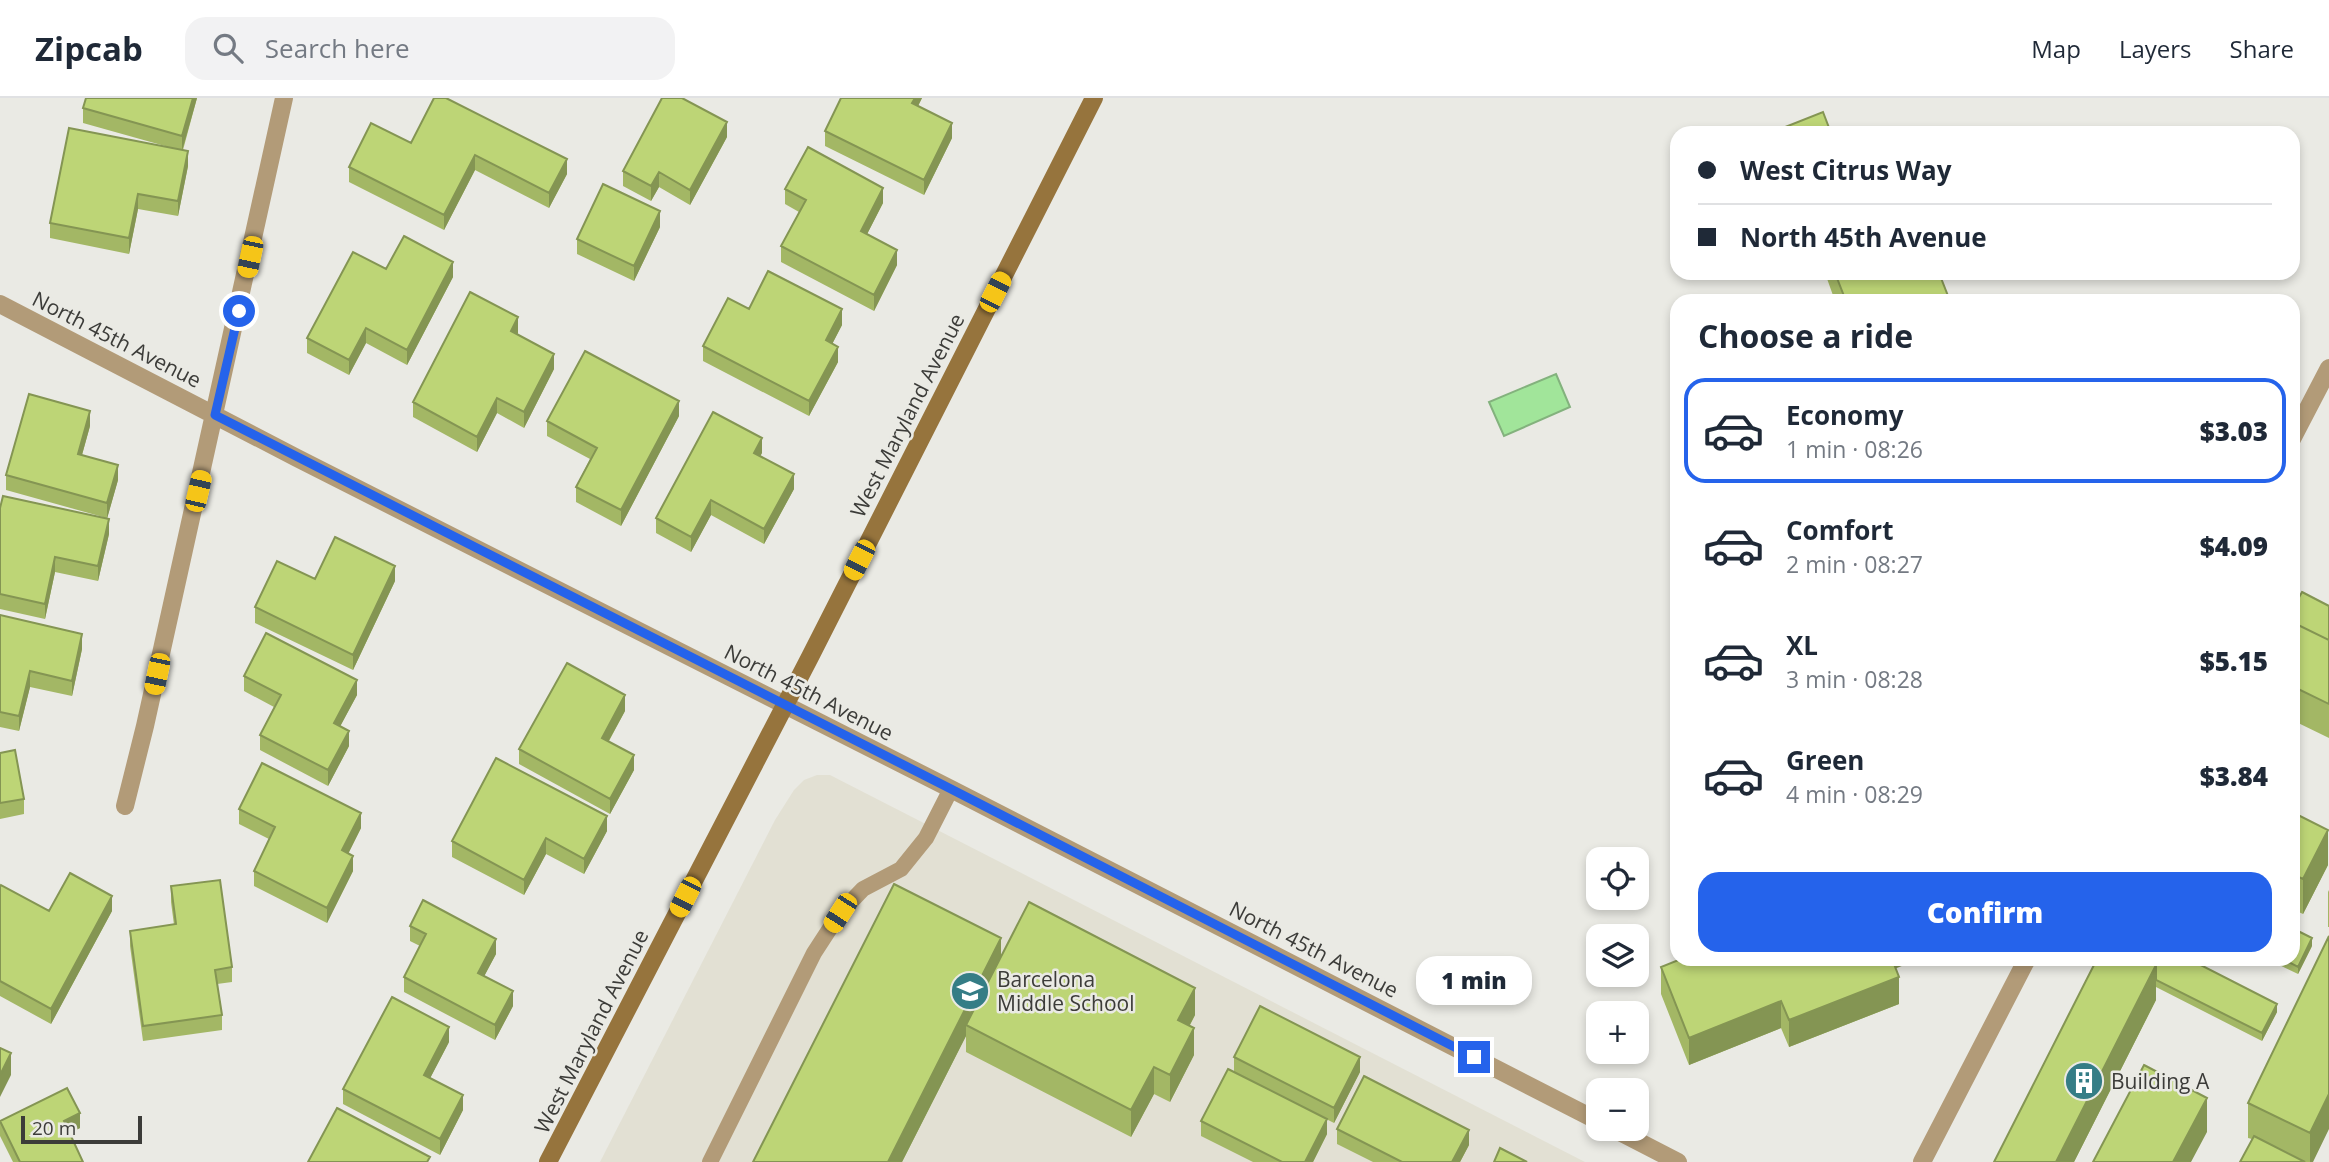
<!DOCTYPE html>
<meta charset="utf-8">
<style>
body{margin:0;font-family:"Open Sans",sans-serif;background:#f2f2f3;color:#1f2937;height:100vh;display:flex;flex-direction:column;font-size:26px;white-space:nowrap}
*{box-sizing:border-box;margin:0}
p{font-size:23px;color:#747a83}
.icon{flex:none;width:38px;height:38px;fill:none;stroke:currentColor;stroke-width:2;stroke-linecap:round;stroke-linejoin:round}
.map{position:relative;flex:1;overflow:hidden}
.side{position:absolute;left:1670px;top:196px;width:630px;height:672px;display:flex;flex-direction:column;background:#fff;border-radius:21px;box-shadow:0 4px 10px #0003}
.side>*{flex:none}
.hud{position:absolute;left:1670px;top:28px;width:630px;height:154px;border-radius:21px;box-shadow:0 4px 10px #0003;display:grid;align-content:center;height:154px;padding:0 28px;background:#fff}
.buttons{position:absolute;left:1586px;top:749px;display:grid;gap:14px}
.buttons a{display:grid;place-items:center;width:63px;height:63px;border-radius:14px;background:#fff;box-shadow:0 4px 10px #0003;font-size:35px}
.scale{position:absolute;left:21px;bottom:18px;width:121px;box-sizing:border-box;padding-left:7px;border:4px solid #3c3c39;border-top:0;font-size:19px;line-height:24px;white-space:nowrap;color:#3c3c39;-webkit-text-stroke:5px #eaeae4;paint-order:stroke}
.end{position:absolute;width:32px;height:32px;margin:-16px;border:9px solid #2563eb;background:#fff;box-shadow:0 0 0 4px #fff}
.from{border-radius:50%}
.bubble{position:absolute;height:49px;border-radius:21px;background:#fff;box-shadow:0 4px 10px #0003;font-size:23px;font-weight:800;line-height:49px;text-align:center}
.car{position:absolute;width:21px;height:42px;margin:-21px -10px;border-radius:9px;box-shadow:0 0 5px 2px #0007;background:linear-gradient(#f5c518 24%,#345 0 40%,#f5c518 0 76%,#345 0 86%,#f5c518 0)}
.hud b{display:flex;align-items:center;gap:24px;height:66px;font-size:26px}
.hud b+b{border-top:2px solid #e0e1e3}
.hud i{width:18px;height:18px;background:#1f2937}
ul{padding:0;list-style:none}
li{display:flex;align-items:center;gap:21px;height:105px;margin:0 14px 10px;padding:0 14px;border:4px solid transparent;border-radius:21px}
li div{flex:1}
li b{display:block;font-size:26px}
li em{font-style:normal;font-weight:800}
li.active{border-color:#2563eb}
li>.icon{width:63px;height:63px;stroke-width:1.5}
h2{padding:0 28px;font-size:32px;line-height:84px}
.cta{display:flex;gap:14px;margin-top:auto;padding:14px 28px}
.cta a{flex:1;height:80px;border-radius:21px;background:#2563eb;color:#fff;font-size:28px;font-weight:800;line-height:80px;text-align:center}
header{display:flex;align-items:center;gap:42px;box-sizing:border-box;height:98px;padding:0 35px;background:#fff;border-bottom:2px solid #e0e1e3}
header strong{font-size:33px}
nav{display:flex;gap:38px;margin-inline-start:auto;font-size:24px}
.search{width:490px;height:63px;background:#f2f2f3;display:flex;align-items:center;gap:18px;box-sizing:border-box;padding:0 24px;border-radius:21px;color:#747a83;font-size:26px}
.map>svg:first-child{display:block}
</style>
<header>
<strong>Zipcab</strong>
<div class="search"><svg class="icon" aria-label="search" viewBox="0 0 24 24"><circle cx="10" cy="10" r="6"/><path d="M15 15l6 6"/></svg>Search here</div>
<nav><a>Map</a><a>Layers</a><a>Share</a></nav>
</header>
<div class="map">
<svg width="2329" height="1064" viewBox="0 0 2329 1064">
<rect width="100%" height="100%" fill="#eaeae4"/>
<path fill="#e2e0d3" d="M817,677H830L1585,1064H600L775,722L794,692L804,682Z"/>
<path fill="#a1e59a" stroke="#83b27d" stroke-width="2" d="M1556,276L1570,309L1504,338L1489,304Z"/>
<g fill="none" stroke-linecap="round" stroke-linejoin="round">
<path stroke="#b29b78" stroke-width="16" d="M710,1064L814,855L840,815L863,791L901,771L926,740L951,691"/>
<path stroke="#b29b78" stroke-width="18" d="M0,206L297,360L951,691L1598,1023
M2292,341L2329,270
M125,708L145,628L284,0
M1614,1031L1678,1064
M1922,1064L2027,861"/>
<path stroke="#96743d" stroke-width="18" d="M548,1064L810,559L1094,0"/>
</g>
<path fill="#a3b765" d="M197,0L183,52L188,68L178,118L138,111L129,156L50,140V125L165,48L83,25V10Z
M434,0L567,76L549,110L475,72L444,132L349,84V69L411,45Z
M841,0H922L918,8L952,40L924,97L825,48V33Z
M727,39L690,107L659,89L651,103L623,88V73Z
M785,91L883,105L867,136L897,167L874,213L781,164V148L799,114L785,106Z
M660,129L634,183L577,156V141Z
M386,171L453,179L407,267L366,245L349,277L307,255V240Z
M1825,175H1939L1950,203H1835Z
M749,211L842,227L832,246L838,264L809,318L703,263V248Z
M518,235L517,237L554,271L524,330L497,315L477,354L413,319V304Z
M679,318L621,428L576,404V389L590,361L547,338V323Z
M90,328L82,357L118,382L107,420L109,436L98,483L55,474L45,521L0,511V410L103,419L6,392V377Z
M762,355L760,358L794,391L764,446L711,417L691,454L656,435V420Z
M395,483L353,572L255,525V509Z
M2329,508V640L2292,622V512Z
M0,517L82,551L72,598L30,589L19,633L0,629Z
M244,578L357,597L340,628L349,648L328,688L260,652V637L274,609L244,593Z
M625,613L609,643L634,672L610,716L519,666V651Z
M0,655L24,701V716L0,721Z
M239,711L361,730L348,756L353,773L327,825L254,788V773L269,741L239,726Z
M2292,714L2328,767L2303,816L2292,811Z
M607,733L584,776L546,756L524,797L452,759V743Z
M171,788L232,869V884L217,886L222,917V932L143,943L130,848V833L174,827L171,804Z
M0,789L49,813H112L51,926L0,898Z
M2329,792V829H2328V794Z
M410,828L496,856L484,878L513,908L495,942L404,894V879L420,848L410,843Z
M2329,838L2313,1064H2240L2252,1041L2248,1040V1005Z
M2312,848L2298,876L2267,861H2292Z
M1001,857L1195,917L1190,927L1194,957L1170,1004L1154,996L1131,1039L966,954V938L902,1064H753Z
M2149,864L2277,914L2262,943L2156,889V902L2074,1064H1994Z
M1661,869L1895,870L1899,906L1789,949L1781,930L1689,967L1661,896Z
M449,944L430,980L463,1012L440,1057L343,1006V991Z
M1234,959L1360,974L1334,1025L1234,974Z
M0,1023L80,1030L69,1035L83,1064H13L0,1038Z
M1201,1023L1327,1036L1313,1064H1253L1201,1038Z
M1337,1031L1469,1047L1460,1064H1373L1337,1046Z"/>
<path fill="#849553" d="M193,0H197L182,53V38Z
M915,0H922L912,20V5Z
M727,24V39L690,107V92Z
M952,25V40L924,97V82Z
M188,53V68L178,118V103Z
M475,57V72L444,132V117Z
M567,61V76L549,110V95Z
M659,74V89L651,103V88Z
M883,90V105L861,148V133Z
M138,96V111L129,156V140Z
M660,113V129L634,183V168Z
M897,152V167L874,213V197Z
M453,164V179L407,267V252Z
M842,211V227L826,258V242Z
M518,219V235L511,249V233Z
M366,230V245L349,277V262Z
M838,249V264L809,318V303Z
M554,256V271L524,330V314Z
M497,300V315L477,354V339Z
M679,303V318L621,428V412Z
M90,313V328L78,371V356Z
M762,340V355L754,370V355Z
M118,367V382L107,421V405Z
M794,376V391L764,446V431Z
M711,402V417L691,454V439Z
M109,421V436L98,483V468Z
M55,459V474L45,521V506Z
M395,468V483L353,572V557Z
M82,536V551L72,598V583Z
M30,573V589L19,633V618Z
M357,582V597L334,640V625Z
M625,597V613L602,655V640Z
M349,633V648L328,688V672Z
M634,657V672L610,716V701Z
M361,715V730L342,768V752Z
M607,718V733L584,776V761Z
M2328,732V767L2303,816V781Z
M546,740V756L524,797V782Z
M353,758V773L327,825V810Z
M112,798V813L51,926V911Z
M1001,840V867L966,927V938L902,1064H888Z
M2312,840V848L2298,876V869Z
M496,841V856L478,890V875Z
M1887,861H1919L1887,874Z
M2156,867V902L2074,1064H2056Z
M1899,879V906L1789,949V922Z
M1195,890V917L1178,949V922Z
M513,893V908L495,942V927Z
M1781,903V930L1689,967V940Z
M2277,906V914L2262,943V935Z
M449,929V944L424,992V977Z
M1194,930V957L1170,1004V977Z
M11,955V977L0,999V977Z
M1360,959V974L1334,1025V1010Z
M1154,969V996L1131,1039V1012Z
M2329,996V1031L2313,1064H2310V1035Z
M463,997V1012L440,1057V1041Z
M2207,1000V1034L2191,1064H2173Z
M80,1015V1030L64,1038V1023Z
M1327,1021V1036L1313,1064H1305Z
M1469,1032V1047L1460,1064H1452Z"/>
<path fill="#bdd576" stroke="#849553" stroke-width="2" d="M86,0H193L182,38L83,10Z
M434,0H446L567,61L549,95L475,57L444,117L349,69L371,25L411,45Z
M662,0H682L727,24L690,92L659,74L651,88L623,73Z
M841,0H915L912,5L952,25L924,82L825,33Z
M1823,14L1831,35H1770Z
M69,30L188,53L178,103L138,96L129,140L50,125Z
M808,49L883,90L861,133L897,152L874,197L781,148L806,102L785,91Z
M603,86L660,113L634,168L577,141Z
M404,138L453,164L407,252L366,230L349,262L307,240L353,154L386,171Z
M768,173L842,211L826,242L838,249L809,303L703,248L728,200L749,211Z
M1835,175H1939L1950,203H1846Z
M470,194L518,219L511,233L554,256L524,314L497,300L477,339L413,304Z
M585,253L679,303L621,412L576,389L597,350L547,323Z
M29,296L90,313L78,356L118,367L107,405L6,377Z
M713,314L762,340L754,355L794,376L764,431L711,402L691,439L656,420Z
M3,398L109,421L98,468L55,459L45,506L0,496V410Z
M335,439L395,468L353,557L255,509L277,463L315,481Z
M2302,494L2329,508V542L2292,524V512Z
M0,517L82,536L72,583L30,573L19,618L0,614Z
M2292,524L2329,542V606L2292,588Z
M266,535L357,582L334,625L349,633L328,672L260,637L281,597L244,578Z
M567,565L625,597L602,640L634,657L610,701L519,651Z
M15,652L24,701L0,705V655Z
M496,660L607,718L584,761L546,740L524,782L452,743Z
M262,665L361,715L342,752L353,758L327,810L254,773L275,729L239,711Z
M2292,714L2328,732L2303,781L2292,776Z
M70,775L112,798L51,911L0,883V789L1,787L49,813Z
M220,782L232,869L215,872L222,917L143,928L130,833L176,826L171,788Z
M894,786L1001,840L888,1064H753Z
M423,802L496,841L478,875L513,893L495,927L404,879L426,836L410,828Z
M1029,804L1195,890L1178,922L1194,930L1170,977L1154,969L1131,1012L966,927Z
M2292,830L2312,840L2298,869L2283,861H2292Z
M2329,838V996L2310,1035L2248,1005Z
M1681,861H1892L1899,879L1789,922L1781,903L1689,940L1661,869Z
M2097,861H2143L2156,867L2056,1064H1994Z
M2151,861H2189L2277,906L2262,935L2156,882V867L2149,864Z
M392,899L449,929L424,977L463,997L440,1041L343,991Z
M1260,908L1360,959L1334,1010L1234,959Z
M0,950L11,955L0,977Z
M2144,967L2207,1000L2173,1064H2093Z
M1228,971L1327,1021L1305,1064H1282L1201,1023Z
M1364,978L1469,1032L1452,1064H1402L1337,1031Z
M67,990L80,1015L64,1023L83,1064H20L0,1023Z
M337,1010L430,1059L427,1064H308Z
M2254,1038L2305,1064H2240Z
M1500,1050L1527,1064H1494Z"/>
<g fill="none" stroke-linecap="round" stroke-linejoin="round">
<path stroke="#2563eb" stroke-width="9" d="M239,213L215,317L951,691L1474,959"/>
</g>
<defs>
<g id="school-disc" transform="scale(2.0125)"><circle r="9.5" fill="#357d86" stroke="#eaeae4"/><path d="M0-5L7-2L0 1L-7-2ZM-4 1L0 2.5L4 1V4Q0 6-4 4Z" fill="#fff"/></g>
<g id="building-disc" transform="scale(2.0125)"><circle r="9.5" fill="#357d86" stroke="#eaeae4"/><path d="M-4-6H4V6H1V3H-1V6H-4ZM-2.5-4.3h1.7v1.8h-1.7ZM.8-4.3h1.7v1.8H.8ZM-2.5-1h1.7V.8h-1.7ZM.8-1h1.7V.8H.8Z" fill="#fff"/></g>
</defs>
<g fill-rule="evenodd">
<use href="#school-disc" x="970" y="893"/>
<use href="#building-disc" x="2084" y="983"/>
</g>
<g text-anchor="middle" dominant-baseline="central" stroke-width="5" stroke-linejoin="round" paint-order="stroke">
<g font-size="21" fill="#3c3c39" stroke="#eaeae4">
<text transform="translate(117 241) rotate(27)">North 45th Avenue</text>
<text transform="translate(907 317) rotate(-63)">West Maryland Avenue</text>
<text transform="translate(809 594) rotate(27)">North 45th Avenue</text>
<text transform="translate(1314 851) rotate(27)">North 45th Avenue</text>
<text transform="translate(591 933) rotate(-63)">West Maryland Avenue</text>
</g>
<g font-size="21" fill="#3c3c39" stroke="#eaeae4" text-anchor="start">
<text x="997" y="881">Barcelona<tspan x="997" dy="24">Middle School</tspan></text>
<text x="2111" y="983">Building A</text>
</g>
</g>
</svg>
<div class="buttons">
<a><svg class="icon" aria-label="locate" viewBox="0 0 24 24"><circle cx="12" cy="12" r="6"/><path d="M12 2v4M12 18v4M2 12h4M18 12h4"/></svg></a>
<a><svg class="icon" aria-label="layers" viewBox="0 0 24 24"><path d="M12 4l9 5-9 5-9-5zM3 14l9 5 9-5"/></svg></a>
<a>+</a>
<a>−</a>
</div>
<div class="scale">20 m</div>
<i class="end from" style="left:239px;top:213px"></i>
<i class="end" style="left:1474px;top:959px"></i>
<div class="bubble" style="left:1416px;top:858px;width:116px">1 min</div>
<i class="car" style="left:250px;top:159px;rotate:192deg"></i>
<i class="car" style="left:995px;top:194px;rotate:27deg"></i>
<i class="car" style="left:198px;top:393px;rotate:13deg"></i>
<i class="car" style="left:859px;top:462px;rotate:207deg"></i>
<i class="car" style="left:157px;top:576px;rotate:192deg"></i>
<i class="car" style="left:685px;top:799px;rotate:207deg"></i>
<i class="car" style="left:840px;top:815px;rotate:213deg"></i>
<div class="hud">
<b><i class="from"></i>West Citrus Way</b>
<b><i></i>North 45th Avenue</b>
</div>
<section class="side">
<h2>Choose a ride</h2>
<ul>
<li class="active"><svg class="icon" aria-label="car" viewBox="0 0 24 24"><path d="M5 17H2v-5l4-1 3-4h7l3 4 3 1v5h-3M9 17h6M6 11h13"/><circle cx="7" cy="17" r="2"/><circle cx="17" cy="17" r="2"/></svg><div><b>Economy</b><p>1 min · 08:26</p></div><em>$3.03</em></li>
<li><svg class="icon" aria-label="car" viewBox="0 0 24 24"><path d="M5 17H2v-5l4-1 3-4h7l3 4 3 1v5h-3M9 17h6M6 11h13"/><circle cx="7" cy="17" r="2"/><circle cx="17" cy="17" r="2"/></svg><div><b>Comfort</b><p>2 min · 08:27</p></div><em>$4.09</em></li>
<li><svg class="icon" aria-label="car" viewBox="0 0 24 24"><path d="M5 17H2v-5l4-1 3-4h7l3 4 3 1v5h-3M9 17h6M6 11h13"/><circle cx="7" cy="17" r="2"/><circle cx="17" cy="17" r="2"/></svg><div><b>XL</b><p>3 min · 08:28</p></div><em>$5.15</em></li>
<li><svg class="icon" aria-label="car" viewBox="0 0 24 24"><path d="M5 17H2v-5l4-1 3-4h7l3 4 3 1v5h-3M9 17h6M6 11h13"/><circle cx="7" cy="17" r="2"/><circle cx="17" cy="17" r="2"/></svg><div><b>Green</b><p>4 min · 08:29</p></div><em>$3.84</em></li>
</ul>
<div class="cta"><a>Confirm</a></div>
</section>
</div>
